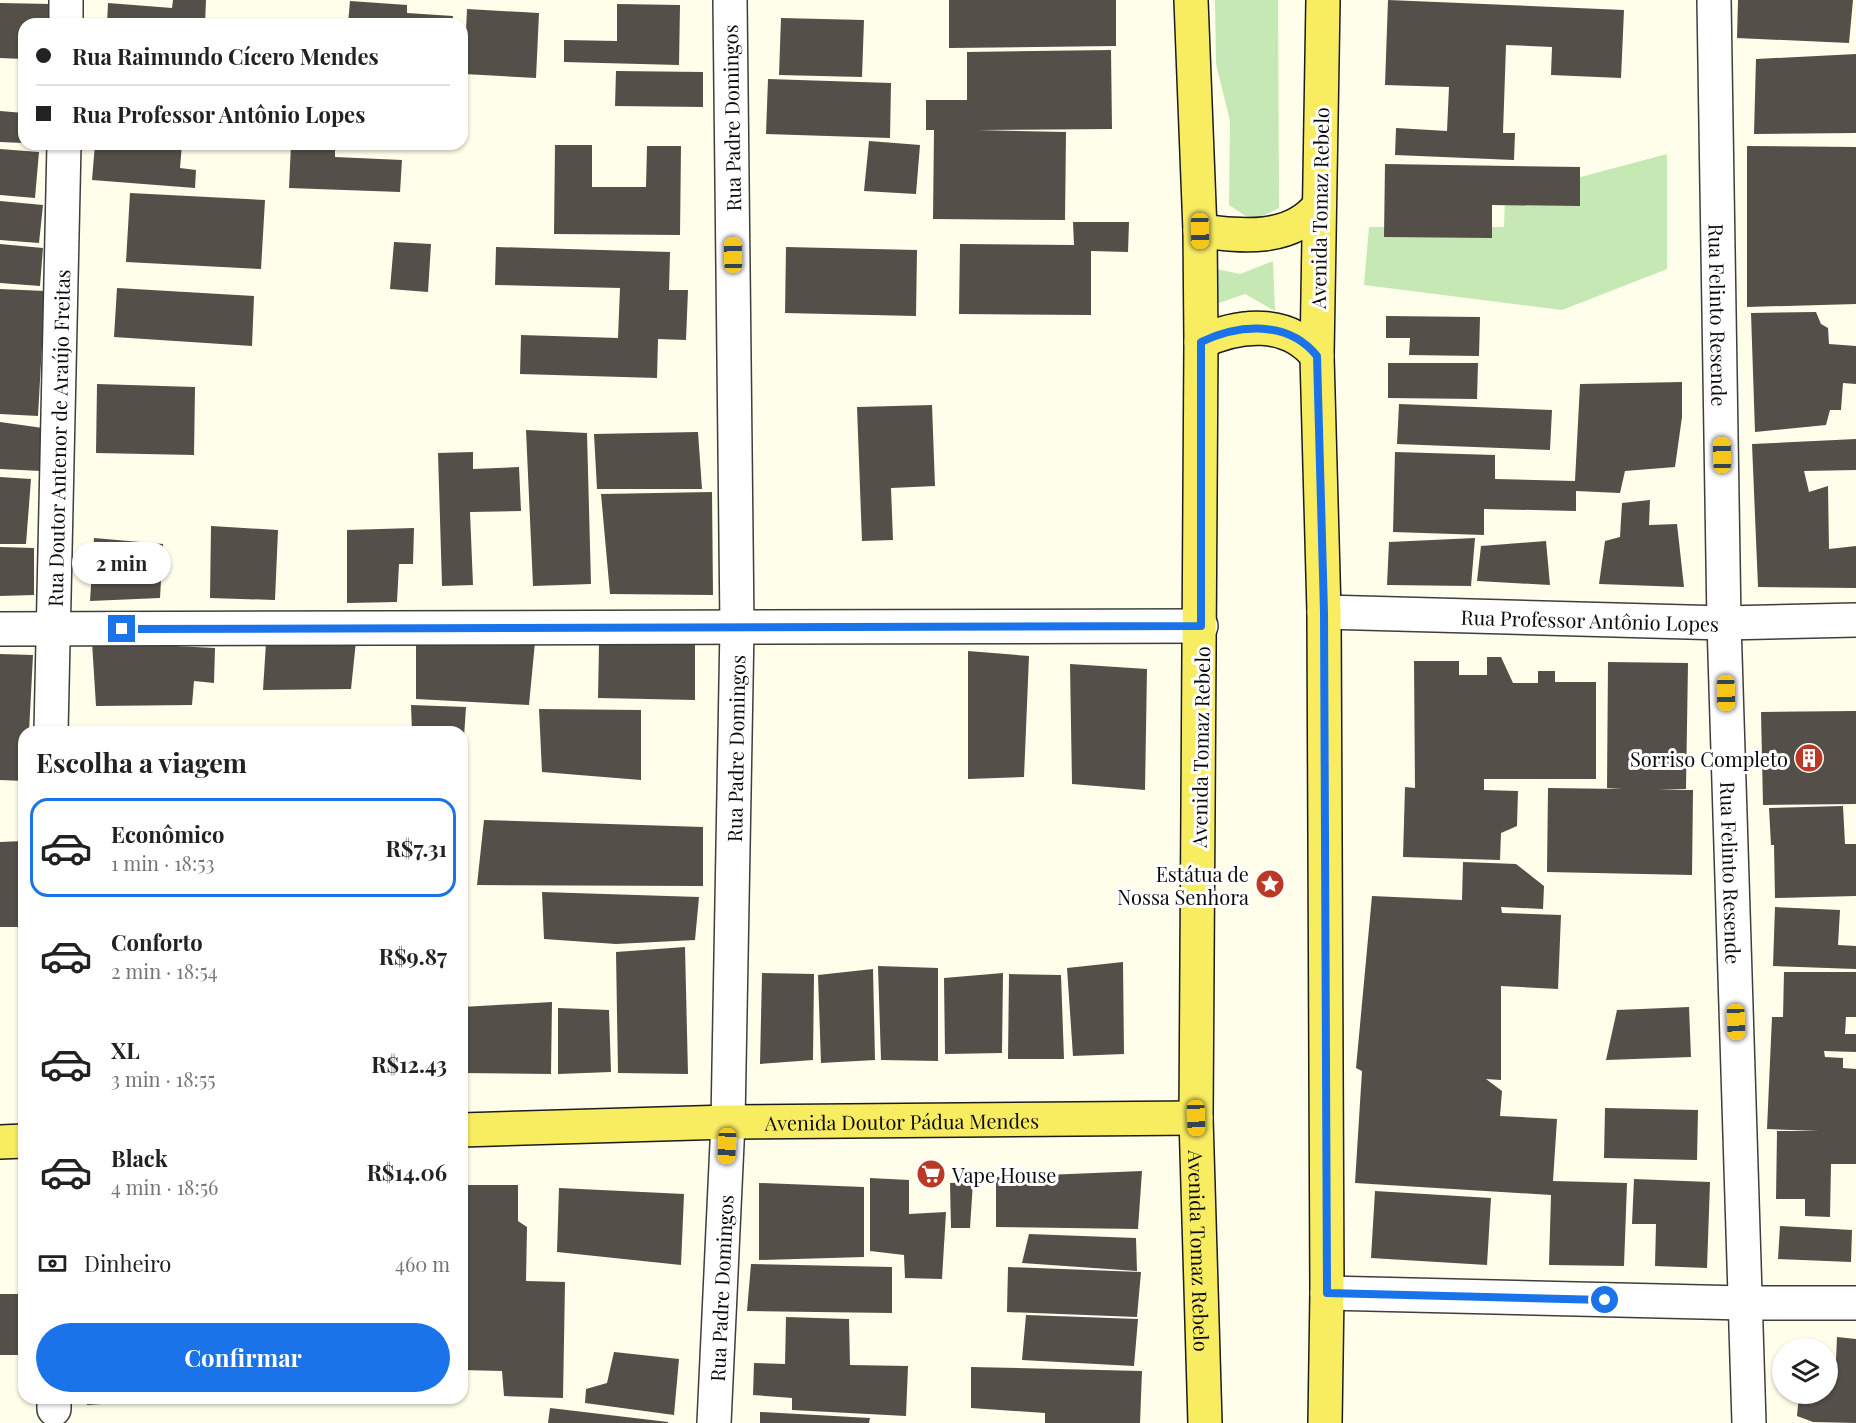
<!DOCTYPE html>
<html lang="pt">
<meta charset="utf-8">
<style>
body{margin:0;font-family:"Playfair Display",serif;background:#f6f6f6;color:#222;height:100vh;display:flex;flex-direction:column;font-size:22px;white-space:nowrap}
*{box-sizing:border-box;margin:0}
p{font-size:20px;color:#767676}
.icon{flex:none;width:33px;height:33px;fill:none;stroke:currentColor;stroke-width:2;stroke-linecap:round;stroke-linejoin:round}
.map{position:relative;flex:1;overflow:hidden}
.side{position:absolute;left:18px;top:726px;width:450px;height:678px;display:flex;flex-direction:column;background:#fff;border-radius:18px;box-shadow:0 2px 4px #0004}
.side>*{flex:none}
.hud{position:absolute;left:18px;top:18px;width:450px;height:132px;border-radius:18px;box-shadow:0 2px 4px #0004;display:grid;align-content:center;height:132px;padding:0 18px;background:#fff}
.buttons{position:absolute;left:1772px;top:1338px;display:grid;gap:12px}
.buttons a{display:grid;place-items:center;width:66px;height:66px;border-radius:50%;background:#fff;box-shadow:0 2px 4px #0004;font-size:30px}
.end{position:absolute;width:27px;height:27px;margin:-14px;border:8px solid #1a73e8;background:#fff;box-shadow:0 0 0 3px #fff}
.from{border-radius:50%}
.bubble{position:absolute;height:42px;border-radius:21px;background:#fff;box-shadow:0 2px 4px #0004;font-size:20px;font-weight:700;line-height:42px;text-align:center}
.car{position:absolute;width:18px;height:36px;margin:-18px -9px;border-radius:8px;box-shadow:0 0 4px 2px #0007;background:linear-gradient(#f5c518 24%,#345 0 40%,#f5c518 0 76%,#345 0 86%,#f5c518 0)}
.hud b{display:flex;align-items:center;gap:21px;height:57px;font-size:22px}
.hud b+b{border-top:2px solid #e0e0e0}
.hud i{width:15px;height:15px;background:#222}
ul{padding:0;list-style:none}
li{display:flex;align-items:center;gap:18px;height:99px;margin:0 12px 9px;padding:0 6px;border:3px solid transparent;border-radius:18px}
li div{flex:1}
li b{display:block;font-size:22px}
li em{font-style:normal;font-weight:700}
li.active{border-color:#1a73e8}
li>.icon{width:54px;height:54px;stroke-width:1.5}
h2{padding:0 18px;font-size:27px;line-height:72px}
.pay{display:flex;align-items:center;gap:15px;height:66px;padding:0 18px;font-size:22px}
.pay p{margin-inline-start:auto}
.action{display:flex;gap:12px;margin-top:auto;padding:12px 18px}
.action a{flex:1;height:69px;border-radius:36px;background:#1a73e8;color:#fff;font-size:24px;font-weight:700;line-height:69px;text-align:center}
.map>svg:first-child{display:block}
</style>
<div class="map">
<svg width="1856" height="1423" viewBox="0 0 1856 1423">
<rect width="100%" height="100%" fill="#fffeea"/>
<path fill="#c6e8b4" d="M1215,0H1278L1279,208L1253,221L1229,205L1230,121L1216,64Z
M1667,154V269L1562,310L1364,285L1369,227H1504L1505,197Z
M1273,261L1275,311L1245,294L1207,307V267L1240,274Z"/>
<path fill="#544f48" d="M173,0H206L205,24H107L108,3L172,8Z
M949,0H1116V46L949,48Z
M1388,0L1624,10L1621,78L1551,75L1552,47L1506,45L1503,133H1515L1514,160L1395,155L1396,128L1447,131L1449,87L1385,85Z
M1738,0H1853L1849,43L1737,38Z
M350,1L407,5V13L453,16L452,24H348Z
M0,3L52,4L51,24H24V59L0,58Z
M617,4L680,5L679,65L564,62V40L617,41Z
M467,9L539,13L536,78L464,74Z
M781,18L864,20L862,77L779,75Z
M1111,50L1112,129L977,130L1066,132L1065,220L933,219L934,130H926V100H967V52Z
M1856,54V133L1754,134L1756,59Z
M616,71L703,72V107L615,106Z
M768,79L891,83L890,138L766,134Z
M0,111L24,113V143L0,142Z
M869,141L920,145L916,194L864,191Z
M95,144H182L180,168L196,170L195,188L92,180Z
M291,144H335V157L402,160L400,192L289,188Z
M555,145H592V187H646L647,146H681L680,235L554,234Z
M1747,146L1856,147V304L1747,307Z
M0,149L39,152L35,198L0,195Z
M1385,164L1580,167V206L1492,205V238L1384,237Z
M130,193L265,200L261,269L126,262Z
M0,201L43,205L39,243L0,240Z
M1073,222H1129L1128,252L1091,251V315L959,314L960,244L1074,245Z
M394,242L431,244L428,292L390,289Z
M0,244L43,248L40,286L0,283Z
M496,247L670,252L669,290H688L686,340L658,339L657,378L520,374L521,335L618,338L620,288L495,285Z
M786,247L917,250L916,316L785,313Z
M117,288L254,296L252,346L114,337Z
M0,289L45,291L38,416L0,414Z
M1816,312L1821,324L1828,328L1829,344L1856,346V384L1843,383L1841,410H1830L1826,425L1755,432L1751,313Z
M1386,316L1480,317L1479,356L1409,355L1410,338H1386Z
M1388,363H1478L1477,399L1388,398Z
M1682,382V417L1675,467L1625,471L1620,493L1576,491V511L1484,509V535L1393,532L1395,452L1495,455V479L1575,481L1580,384Z
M97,384L195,387L194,455L96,453Z
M1399,404L1552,410L1550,450L1397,444Z
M932,405L935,486L891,488L893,540L862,541L857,407Z
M0,422L43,428L41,471L0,469Z
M526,430L587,433L591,584L533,586Z
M698,432L702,489H597L594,434Z
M1856,439V470L1804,471L1809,492L1828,486L1829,549L1856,546V588L1758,587L1752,444Z
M473,452V469L519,467L521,511L470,512L473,585L442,586L438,453Z
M0,477L31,479L26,544H0Z
M712,492L713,595L610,594L601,494Z
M1650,500L1649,525L1677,524L1684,587L1599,584L1605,541L1620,537L1622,503Z
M211,526L278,530L275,600L210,598Z
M414,528L413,564H399L397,602L347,603V530Z
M94,538L163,544L160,598L90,601Z
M1475,538L1471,586L1387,585L1389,542Z
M1546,541L1550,585L1477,581L1481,546Z
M0,547L34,548V595L0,596Z
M695,640V700L598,698L599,644Z
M356,641L351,689L263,690L266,643Z
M92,642L215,648L214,683L194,681L192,705L96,706Z
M416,642H535L529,705L416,699Z
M968,651L1029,656L1024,777L968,779Z
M0,654L33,655L29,732H24V781L0,780Z
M1487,657H1501L1513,683H1538V671H1555V682H1596V779H1484V790L1518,791L1517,826L1501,833L1500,860L1403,857L1405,787L1415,788L1414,661H1459V675H1487Z
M1608,662L1688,663L1686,789L1658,790H1693L1692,875L1547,872L1548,788L1622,789L1607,788Z
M1070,664L1147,669L1145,790L1072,784Z
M411,705L466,707L464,737L462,732H412Z
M539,709L641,710V780L542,772Z
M1856,711V804L1763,805L1761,712Z
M1843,806L1845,844H1856V896L1775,898L1774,845H1771L1769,808Z
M484,820L703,827V886L477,885Z
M24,841V927H0V842Z
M1463,862L1516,864L1544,886L1543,909L1501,907L1502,913L1561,915L1558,989L1501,986V1080L1486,1079L1502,1091L1500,1116L1557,1119L1553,1181L1627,1183L1624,1266L1549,1265L1551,1195L1355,1183L1362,1071L1356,1068L1372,896L1462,900Z
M542,892L699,897L695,940L616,944L544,939Z
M1775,907L1840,910L1838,945L1856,946V969L1773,966Z
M685,947L688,1074L618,1073L616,952Z
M1123,962L1124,1054L1073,1056L1067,968Z
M878,966L938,968V1061L881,1060Z
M873,969L875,1060L821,1063L818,975Z
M1784,972H1856V1017H1846L1845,1034H1856V1052L1824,1051L1825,1057L1843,1058V1068L1856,1069V1164H1831L1830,1217L1805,1216V1199H1776L1777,1131H1819L1767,1129L1772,1017H1783Z
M762,973L814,974L813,1060L760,1064Z
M1003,973L1002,1053L945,1054L944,978Z
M1009,974L1061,975L1064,1059H1008Z
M552,1002L551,1074L462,1073V1007Z
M1689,1007L1691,1057L1606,1060L1617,1010Z
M558,1008L609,1010L611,1072L558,1074Z
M1605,1108L1698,1110L1697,1160L1604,1158Z
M1142,1171L1138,1229L996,1227V1177Z
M870,1178L909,1180V1214L946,1212L942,1279L905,1278L904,1255L870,1251Z
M1634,1179L1710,1182L1707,1268L1655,1266L1656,1224H1632Z
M973,1182L970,1228H951L950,1183Z
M759,1183L864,1187V1257L759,1260Z
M462,1185H518V1221L527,1227L526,1281L565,1282L563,1398L504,1396L502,1371L462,1370Z
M559,1188L684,1194L681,1265L557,1252Z
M1375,1191L1491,1198L1487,1265L1371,1258Z
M1780,1226L1852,1230L1851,1262L1778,1259Z
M1029,1234L1136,1238L1137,1271L1022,1263Z
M751,1264L892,1267V1313L747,1311Z
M1008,1267L1141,1272L1137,1317L1007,1312Z
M0,1294H24V1355H0Z
M1026,1315L1138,1319L1134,1366L1022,1360Z
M786,1317L849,1319L850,1365L908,1366L906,1416L792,1410V1398L753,1395L754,1363L785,1364Z
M1837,1337L1856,1339V1423L1813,1422L1797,1416L1799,1394H1827V1358L1836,1360Z
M614,1352L679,1359L674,1415L585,1403L586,1389L607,1383Z
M971,1367L1142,1371L1140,1423H1045V1413L971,1408Z
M87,1398H147V1401L87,1405Z
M550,1408L668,1422V1423H548Z
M760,1412L870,1418L869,1423H760Z"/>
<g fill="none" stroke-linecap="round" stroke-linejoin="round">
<g stroke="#3e3e3e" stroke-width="36">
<g id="minor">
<path id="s1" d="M1714,0L1724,623L1749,1423"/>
<path d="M66,24V0"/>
<path id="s2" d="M1324,612L1724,623L1856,620"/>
<path d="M0,629L1201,626"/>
<path id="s3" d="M51,732L64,144"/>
<path d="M1327,1293L1744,1303H1856"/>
<path d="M54,1398V1409"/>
<path id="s4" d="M714,1423L728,1122L737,627L730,0"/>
</g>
</g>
<g stroke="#1c1c1c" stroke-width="36">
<g id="major">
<path id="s5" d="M1191,0L1200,231L1201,342L1196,1118L1205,1423"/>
<path d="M1323,0L1317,356L1324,612L1327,1293L1325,1423"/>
<path d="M1200,231C1242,236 1290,242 1319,206"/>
<path d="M1201,342C1239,324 1288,319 1317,356"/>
<path id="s6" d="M462,1130L728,1122L1196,1118"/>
<path d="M0,1142L24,1141"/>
</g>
</g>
<use href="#minor" stroke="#fff" stroke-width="33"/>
<use href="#major" stroke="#f8ed61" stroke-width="33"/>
</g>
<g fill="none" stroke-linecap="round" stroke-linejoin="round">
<path stroke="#1a73e8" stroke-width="8" d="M122,629L1201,626V342C1239,324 1288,320 1317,356L1324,612L1327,1293L1605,1300"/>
</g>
<defs>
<g id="building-disc" transform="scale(1.5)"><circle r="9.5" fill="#ba3825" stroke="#fff"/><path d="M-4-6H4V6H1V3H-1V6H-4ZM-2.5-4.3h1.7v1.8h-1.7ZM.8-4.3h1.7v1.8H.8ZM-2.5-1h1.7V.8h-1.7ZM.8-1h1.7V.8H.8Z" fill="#fff"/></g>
<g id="sight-disc" transform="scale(1.5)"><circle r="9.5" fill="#ba3825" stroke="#fff"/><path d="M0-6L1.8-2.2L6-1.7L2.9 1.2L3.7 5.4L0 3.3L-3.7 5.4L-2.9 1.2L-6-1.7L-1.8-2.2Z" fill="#fff"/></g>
<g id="supermarket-disc" transform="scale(1.5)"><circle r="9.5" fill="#ba3825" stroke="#fff"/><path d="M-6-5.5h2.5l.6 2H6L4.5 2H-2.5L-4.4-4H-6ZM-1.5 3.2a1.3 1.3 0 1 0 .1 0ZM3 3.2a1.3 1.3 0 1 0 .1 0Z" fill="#fff"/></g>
</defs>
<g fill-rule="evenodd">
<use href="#building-disc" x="1809" y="758"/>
<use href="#sight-disc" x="1270" y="884"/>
<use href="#supermarket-disc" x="931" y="1174"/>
</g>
<g text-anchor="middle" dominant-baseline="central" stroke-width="6" stroke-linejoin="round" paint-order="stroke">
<g font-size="20" fill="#0b0b0b" stroke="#fff">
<text transform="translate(731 118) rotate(-91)">Rua Padre Domingos</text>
<text transform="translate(1319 208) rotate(-89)">Avenida Tomaz Rebelo</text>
<text stroke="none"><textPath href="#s1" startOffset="315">Rua Felinto Resende</textPath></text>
<text stroke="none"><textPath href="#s3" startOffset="294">Rua Doutor Antenor de Araújo Freitas</textPath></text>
<text stroke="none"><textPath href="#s2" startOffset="266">Rua Professor Antônio Lopes</textPath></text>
<text transform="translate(1200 747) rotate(-89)">Avenida Tomaz Rebelo</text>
<text stroke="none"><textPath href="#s4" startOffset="675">Rua Padre Domingos</textPath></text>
<text stroke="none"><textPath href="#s1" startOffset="873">Rua Felinto Resende</textPath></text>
<text stroke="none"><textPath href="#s6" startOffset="440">Avenida Doutor Pádua Mendes</textPath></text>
<text stroke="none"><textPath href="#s5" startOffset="1251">Avenida Tomaz Rebelo</textPath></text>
<text stroke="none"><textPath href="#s4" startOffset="135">Rua Padre Domingos</textPath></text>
</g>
<g font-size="20" fill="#0b0b0b" stroke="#fff" text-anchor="end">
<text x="1788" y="758">Sorriso Completo</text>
<text x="1249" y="873">Estátua de<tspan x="1249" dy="23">Nossa Senhora</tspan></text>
<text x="952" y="1174" text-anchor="start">Vape House</text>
</g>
</g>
</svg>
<div class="buttons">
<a><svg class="icon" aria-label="layers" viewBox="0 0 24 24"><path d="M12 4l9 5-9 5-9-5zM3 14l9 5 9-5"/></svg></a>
</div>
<i class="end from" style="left:1605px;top:1300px"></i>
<i class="end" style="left:122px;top:629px"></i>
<div class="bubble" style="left:72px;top:542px;width:99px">2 min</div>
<i class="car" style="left:1200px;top:231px;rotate:179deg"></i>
<i class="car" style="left:733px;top:255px;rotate:359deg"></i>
<i class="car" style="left:1722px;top:455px;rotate:359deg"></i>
<i class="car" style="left:1726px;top:693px;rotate:179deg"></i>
<i class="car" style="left:1736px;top:1022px;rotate:178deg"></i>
<i class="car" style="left:1196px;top:1118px;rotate:178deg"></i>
<i class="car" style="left:727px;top:1146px;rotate:183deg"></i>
<div class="hud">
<b><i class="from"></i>Rua Raimundo Cícero Mendes</b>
<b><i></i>Rua Professor Antônio Lopes</b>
</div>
<section class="side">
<h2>Escolha a viagem</h2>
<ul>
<li class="active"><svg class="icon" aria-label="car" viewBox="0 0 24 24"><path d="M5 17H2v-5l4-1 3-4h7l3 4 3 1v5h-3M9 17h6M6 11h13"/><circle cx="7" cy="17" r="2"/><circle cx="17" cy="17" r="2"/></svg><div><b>Econômico</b><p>1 min · 18:53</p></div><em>R$7.31</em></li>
<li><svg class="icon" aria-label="car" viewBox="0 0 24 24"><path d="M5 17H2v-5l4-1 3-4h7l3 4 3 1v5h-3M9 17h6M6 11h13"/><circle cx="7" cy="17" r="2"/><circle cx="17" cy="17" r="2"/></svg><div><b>Conforto</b><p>2 min · 18:54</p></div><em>R$9.87</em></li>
<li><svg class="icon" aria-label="car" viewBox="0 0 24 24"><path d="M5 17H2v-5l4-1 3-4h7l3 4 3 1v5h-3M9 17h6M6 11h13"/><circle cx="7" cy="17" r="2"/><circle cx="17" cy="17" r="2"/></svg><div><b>XL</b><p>3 min · 18:55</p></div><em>R$12.43</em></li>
<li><svg class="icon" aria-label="car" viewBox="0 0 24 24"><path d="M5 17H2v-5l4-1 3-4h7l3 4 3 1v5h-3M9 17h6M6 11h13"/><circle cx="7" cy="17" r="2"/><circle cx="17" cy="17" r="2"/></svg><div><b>Black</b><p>4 min · 18:56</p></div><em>R$14.06</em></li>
</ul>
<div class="pay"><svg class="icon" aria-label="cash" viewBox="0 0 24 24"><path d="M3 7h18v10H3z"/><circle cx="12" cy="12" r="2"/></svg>Dinheiro<p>460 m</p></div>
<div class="action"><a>Confirmar</a></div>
</section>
</div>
